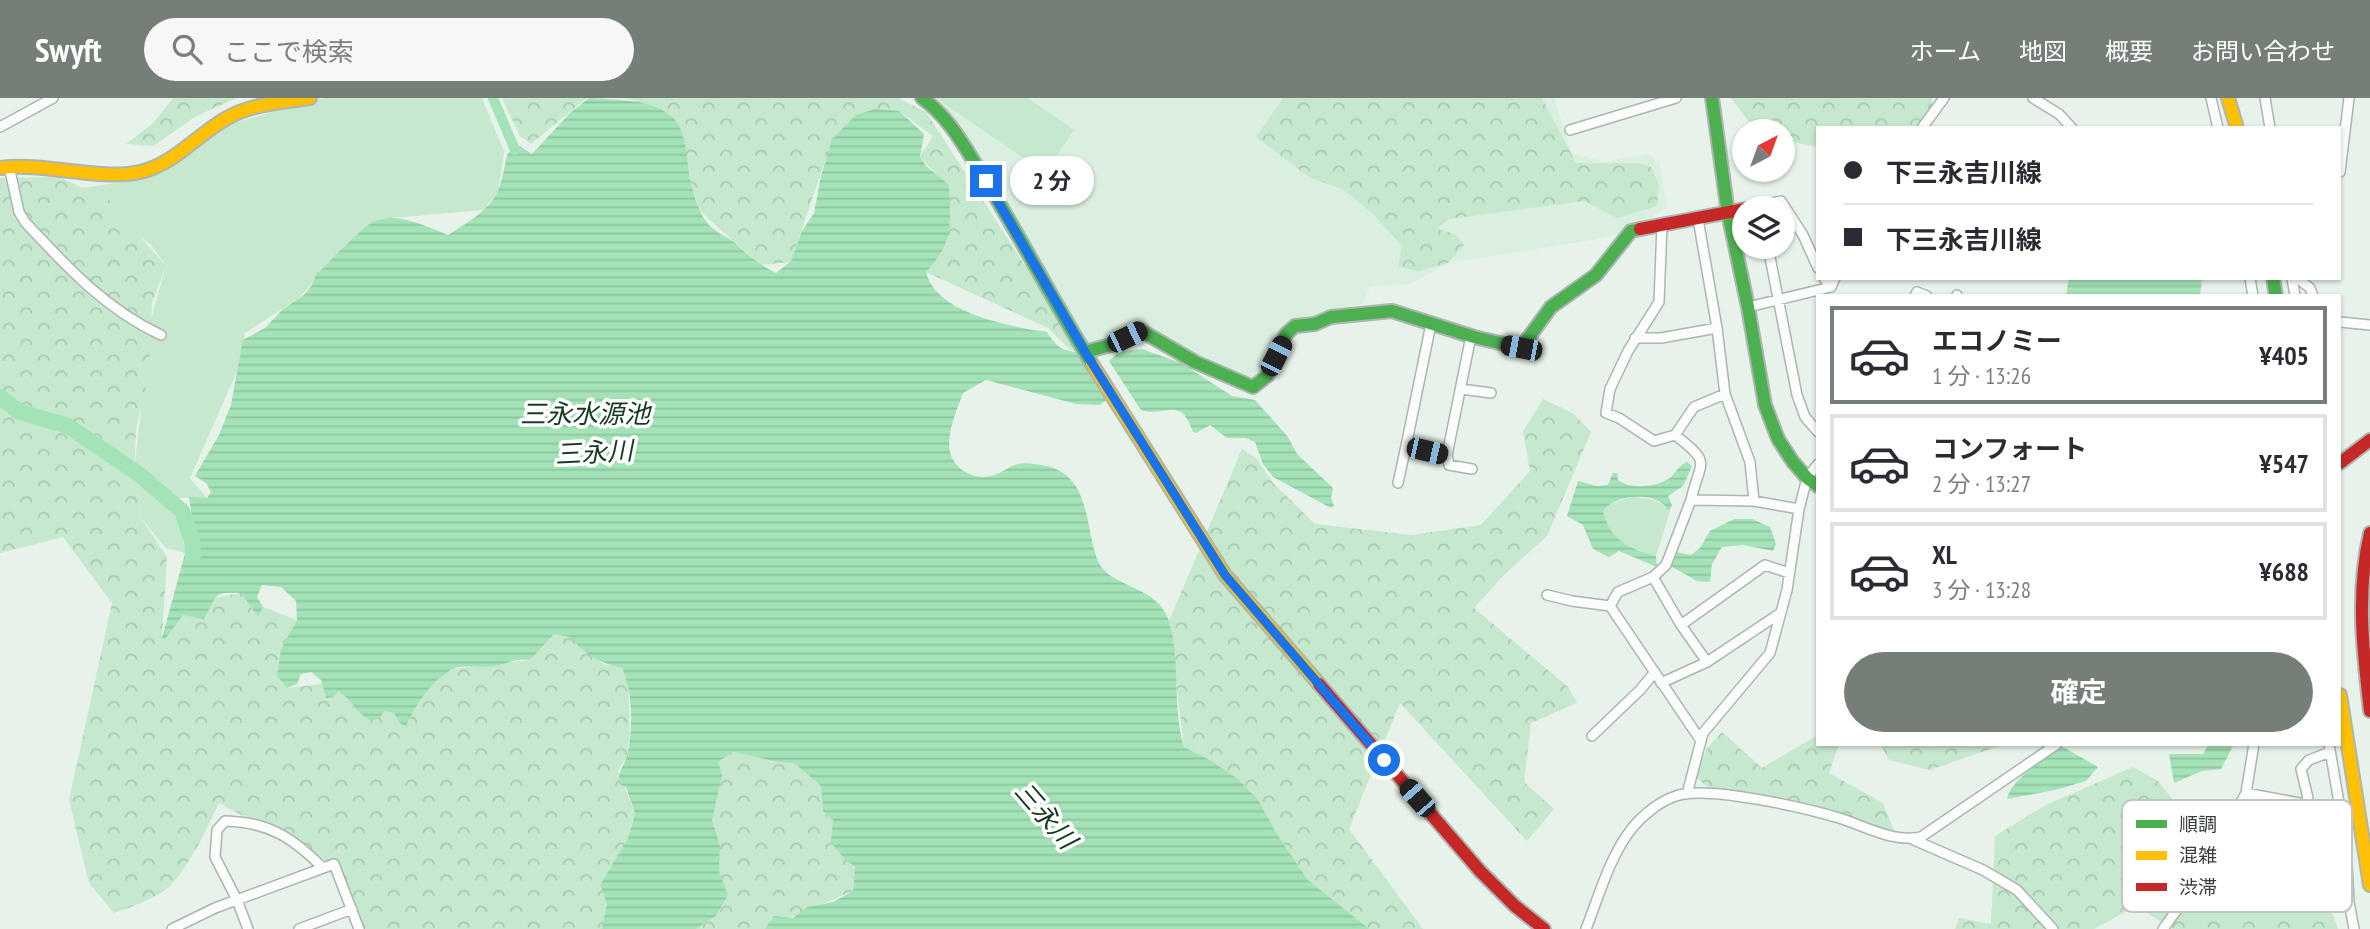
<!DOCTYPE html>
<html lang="ja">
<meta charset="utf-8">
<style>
body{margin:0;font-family:"PT Sans Narrow","Noto Sans JP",sans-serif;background:#f7f7f7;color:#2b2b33;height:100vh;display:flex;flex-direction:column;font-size:26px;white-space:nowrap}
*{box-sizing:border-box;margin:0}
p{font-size:23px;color:#7c7c81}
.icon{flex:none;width:38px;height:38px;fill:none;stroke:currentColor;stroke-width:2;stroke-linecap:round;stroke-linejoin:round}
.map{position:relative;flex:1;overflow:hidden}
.drawer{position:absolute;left:1816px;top:196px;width:525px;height:452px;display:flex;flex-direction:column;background:#fff;border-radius:0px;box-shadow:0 2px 5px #0004}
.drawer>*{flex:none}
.hud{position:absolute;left:1816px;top:28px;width:525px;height:154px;border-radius:0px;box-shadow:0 2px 5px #0004;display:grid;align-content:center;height:154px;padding:0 28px;background:#fff}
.needle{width:46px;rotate:41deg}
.controls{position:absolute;left:1732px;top:21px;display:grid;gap:14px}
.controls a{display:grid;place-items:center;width:63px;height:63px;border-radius:50%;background:#fff;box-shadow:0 2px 5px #0004;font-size:35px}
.end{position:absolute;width:32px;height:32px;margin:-16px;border:9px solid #1a73e8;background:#fff;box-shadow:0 0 0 4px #fff}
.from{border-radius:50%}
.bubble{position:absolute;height:49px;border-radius:24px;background:#fff;box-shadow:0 2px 5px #0004;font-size:23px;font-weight:700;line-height:49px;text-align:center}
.car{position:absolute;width:21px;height:42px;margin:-21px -10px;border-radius:9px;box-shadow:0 0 5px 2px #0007;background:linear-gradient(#222 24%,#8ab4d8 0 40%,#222 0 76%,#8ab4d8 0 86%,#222 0)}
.hud b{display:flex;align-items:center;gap:24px;height:66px;font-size:26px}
.hud b+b{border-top:2px solid #e1e1e2}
.hud i{width:18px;height:18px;background:#2b2b33}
ul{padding:12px 0 0;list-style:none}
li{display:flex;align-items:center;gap:21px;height:98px;margin:0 14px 10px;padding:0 14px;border:4px solid #e1e1e2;border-radius:0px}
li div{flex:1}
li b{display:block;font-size:26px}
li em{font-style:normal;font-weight:700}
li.on{border-color:#757e77}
li>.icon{width:63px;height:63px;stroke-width:1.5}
.cta{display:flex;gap:14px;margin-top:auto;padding:14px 28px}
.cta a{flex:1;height:80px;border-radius:42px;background:#757e77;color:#fff;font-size:28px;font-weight:700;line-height:80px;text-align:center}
header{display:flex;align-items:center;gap:42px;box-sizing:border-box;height:98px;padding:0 35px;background:#757e77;color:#fff}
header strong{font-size:33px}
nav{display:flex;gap:38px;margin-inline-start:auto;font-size:24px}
.search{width:490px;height:63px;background:#f7f7f7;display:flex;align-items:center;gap:18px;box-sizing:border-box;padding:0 24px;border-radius:38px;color:#7c7c81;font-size:26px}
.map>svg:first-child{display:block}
</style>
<header>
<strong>Swyft</strong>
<div class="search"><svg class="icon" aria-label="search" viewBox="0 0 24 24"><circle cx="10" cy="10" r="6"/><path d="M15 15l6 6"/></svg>ここで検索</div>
<nav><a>ホーム</a><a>地図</a><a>概要</a><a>お問い合わせ</a></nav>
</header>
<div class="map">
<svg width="2370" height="831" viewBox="0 0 2370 831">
<defs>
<pattern id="forest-crowns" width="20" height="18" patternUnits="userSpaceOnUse" patternTransform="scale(1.75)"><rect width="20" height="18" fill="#c5e8ce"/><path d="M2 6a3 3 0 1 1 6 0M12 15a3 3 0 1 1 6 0" fill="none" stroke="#aac8b2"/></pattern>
<pattern id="water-rules" width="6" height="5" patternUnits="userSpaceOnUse" patternTransform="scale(1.75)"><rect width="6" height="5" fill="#a4e3b7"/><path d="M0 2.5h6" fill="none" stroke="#8ec49e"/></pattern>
</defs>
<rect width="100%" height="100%" fill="#e7f2ea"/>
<path fill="#dbefe0" d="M929,0H1554L1572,55L1604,64L1648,56L1659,64L1667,109L1631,133L1593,142L1448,165L1411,186L1370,189L1357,215L1292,225L1262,277L1251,285L1140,230L1113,242L1088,248Z"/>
<path fill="#c5e8ce" d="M324,0H482L504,54L498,95L483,112L380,121L334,160L299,200L245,235L238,271L190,380L207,400H178L185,455L166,450L141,420L134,374L151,221L166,168L151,147L83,90L148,80L204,33Z
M936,0H1028L1074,32L1045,75Z
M1632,399C1648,400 1658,401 1670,413L1656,458C1629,451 1610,442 1603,413L1607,407Z"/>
<path fill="url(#forest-crowns)" d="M173,0H236L195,19L153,48L126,46L153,25Z
M502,0H587L531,46L520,38Z
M624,0H898L926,14L1082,256L1069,251L1048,230L926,174L942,82L920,59L933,38L899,13L832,42L791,164L760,167L700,113L690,84L636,3Z
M1283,0H1542L1576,65H1639L1651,69L1659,87L1657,108L1617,120L1584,103L1449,121L1437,131L1455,136L1464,147L1448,165L1419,173L1398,169L1402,148L1375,118L1344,92L1309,79L1256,39Z
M1731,0H1932L1931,30H1818V49L1783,42V33H1756Z
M59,79L109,102L166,168L152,204L149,275L136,331L134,374L141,420L167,459L162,539L183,517L214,500L241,495L257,518L263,509L297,522L277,578L287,590L530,562L554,536L570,538L604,566L622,570L628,585L630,636L627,658L618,673L635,715L633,724L628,740L600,787L607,805L602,831H354L334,766L219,705C207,731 191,764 172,786C162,798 129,810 114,815L89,785L69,702L112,505L63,439L0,455V80Z
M1543,301L1574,316L1591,334L1547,438L1504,477L1474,510L1568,589L1577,605L1531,625L1524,684L1554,711L1527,743L1400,605L1349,731L1423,831H1364L1308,782L1245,689L1184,650L1169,523L1242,351L1256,360L1273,385L1315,426L1411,437L1481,427L1530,373L1523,333Z
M1722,634L1762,670L1818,637V646H1839L1829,675L1883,705L1894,733L1816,713L1716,697L1696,679L1707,650Z
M1880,646H2005L1930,672L1889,662Z
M733,654L777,664L794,665L821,688L823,713L833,722L855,768L853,793L765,831H696L716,818L728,797L718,773L720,748L712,722L718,664Z
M2133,669L2158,683L2200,736L2265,751L2327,798L2338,831H2173L2136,808L2094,831H1955L1959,820L1991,826L1995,738L2044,708Z"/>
<path fill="url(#water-rules)" d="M589,0C615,2 651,0 672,19C688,33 686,66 691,85C695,101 701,123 715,132C722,138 731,140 737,147C750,159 760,167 776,175L791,163L802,133L814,115L821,78L832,41L856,17L875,11L899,13L924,36L920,59L926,68L949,87C950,128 955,142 926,174C935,215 1011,229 1047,234C1062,260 1070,247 1084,260C1093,267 1103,289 1109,300L1100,307L1076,306L986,282L963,295C956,315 940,347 956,366C965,377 981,382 994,377C1002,375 1009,368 1018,366C1025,364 1042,367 1050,369C1091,381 1085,432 1098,463C1110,491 1157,486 1169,523C1181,564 1172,609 1184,649L1213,664L1239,682L1258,702L1275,733L1308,782L1369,831H765L774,818L793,820L808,809L833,804L853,793L855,768L846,763L831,744L833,722L823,713L821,688L794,665L777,664L733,654L718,664L722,677L712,722L720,748L719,773L728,797L716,818L696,831H602L607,805L600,787L628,740L633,724L635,715L626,689L619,686C618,671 625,668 628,654C633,628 633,594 622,570C600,565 584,556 570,539L554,536L530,562C516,560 507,566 493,568C483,570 463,567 455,570C432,580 416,607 406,628L401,626L394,615L385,613L378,621L369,622C355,613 352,602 339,593L333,599L326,600L321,582L311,574L301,576L297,586L287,590L277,578L281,552L297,522L296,503L281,489L262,487L257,499L263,509L258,519L241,495C211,494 218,497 204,521L183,517L165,541L162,540L193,426L189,399L207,400L211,394L206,385L195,378L219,337L231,307L243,242L265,230L283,211L304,197L312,187L316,176C327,168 333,158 344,149C352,142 360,133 368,127C390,110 426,128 448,137C465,126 489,113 498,93C503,82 504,67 508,55L520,48L532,56L570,15Z
M2069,180H2202L2200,198H2066Z
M1142,251L1181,265L1232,298L1255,302L1288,339L1297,356L1333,390L1331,400L1334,408L1331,410L1273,379L1263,366L1255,344L1246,340H1227L1210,327L1196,335L1193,334C1180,296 1166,320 1141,312L1109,263L1119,254Z
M1687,364L1692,368L1683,388L1668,398L1672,407L1669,413C1667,411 1665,407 1661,405C1647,394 1613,398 1603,413C1610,442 1629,451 1656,458L1657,469L1619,453L1609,459L1593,451L1583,427L1567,418L1578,383L1596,388L1608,387L1613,375H1617L1618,382C1630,392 1659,389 1671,379C1677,373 1679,367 1687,364Z
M1734,421H1752L1770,429L1776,446L1773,453L1743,447L1722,449L1712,466L1710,484L1697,483L1667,466L1676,454L1691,457L1700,450L1710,433Z
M2209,646H2234L2221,671L2202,673L2174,685L2169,656H2203Z
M2063,649L2098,669L2086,683L2055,692L2007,701C2010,682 2047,659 2063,649Z"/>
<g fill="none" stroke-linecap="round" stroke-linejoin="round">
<path stroke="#a4e3b7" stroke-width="10" d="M493,0L515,52"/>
<path stroke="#a4e3b7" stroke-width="16" d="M0,299L20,314L68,328L140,377L182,413L192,443L193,458"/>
<g stroke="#acb5af" stroke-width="12">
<path id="street" d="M2033,0L2059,16L2072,30
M2211,0L2218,30
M2265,0L2270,30
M0,29L53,0
M1922,30L1944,0
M1570,32L1676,0
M9,68L19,114L25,124C66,168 105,211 161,237
M2340,74L2349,0
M1749,110L1781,103L1803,137L1818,170
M1698,121L1717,230L1725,296L1750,364L1754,403
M1662,128L1659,204L1628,253L1610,291L1606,315L1619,320L1654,343L1675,337C1713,366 1700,362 1691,402L1754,403L1799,411
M1768,149L1797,297L1805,319L1818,334
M1824,180L1831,189
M2250,180L2253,198
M2292,180L2295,198
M2297,180L2310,190L2313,198
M1915,198L1917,194L1927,198
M1957,198V197
M1748,209L1831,189L1835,180
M2340,224L2370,227
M1431,226L1406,348L1447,357L1471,238
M1635,240H1661L1717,230
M1461,291L1491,295
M1675,337L1694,309L1725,296
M1447,357L1449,367L1472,371
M1398,385L1406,348
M1653,479L1666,467L1691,402
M1547,497L1572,503L1610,508
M1681,527L1707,564
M1661,585L1707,564L1779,516
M1592,638L1640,592L1655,574
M1701,643L1610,508L1618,494L1653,479L1681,527L1765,467L1789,475
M2329,646L2346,746L2349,804L2354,831
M2246,695L2305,706L2308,700L2301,671L2309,662L2330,654
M1687,696L1703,635L1770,555L1787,492L1799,411L1807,380L1818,366
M2222,735L2269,748
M1914,742L1983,772L2017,792L2053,831
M172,831L215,810L334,766L359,831
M248,831L237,802L215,759L217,732L225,723C269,724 293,740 323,770
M299,831L352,811
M1586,831C1599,798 1610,757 1633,729C1643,717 1660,703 1676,698C1706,687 1806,710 1839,720C1865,728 1893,745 1921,739L2057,646
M2163,831C2181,807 2197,782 2213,756C2218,748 2219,738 2226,732L2246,695L2254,646"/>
</g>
<g stroke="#acb5af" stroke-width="16">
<path id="fast" d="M922,0C949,19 964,48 981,75C1020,138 1053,203 1092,266
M1712,0L1728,115L1748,209L1765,307L1778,341L1793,364L1807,380L1818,388
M2273,180L2276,198
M1085,254L1114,246L1140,232L1195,264L1253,289L1267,278L1286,236L1295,228L1315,226L1331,219L1392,213L1474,239L1521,250L1551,209L1596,177L1631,133L1640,131"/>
</g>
<g stroke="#acb5af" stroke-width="16">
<path id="slow" d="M2228,0L2237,30
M0,70C46,64 98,83 140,74C173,67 198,36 227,20C252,6 282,4 310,0
M1092,266L1225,477L1319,586
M2340,597L2370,787"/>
</g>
<g stroke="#acb5af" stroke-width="16">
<path id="jam" d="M1640,131L1745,111
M2340,365L2370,342
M2370,435C2356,495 2363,553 2370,613
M1319,586L1480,773L1515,808L1544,831"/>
</g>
<use href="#street" stroke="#fbfdfc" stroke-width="9"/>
<use href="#fast" stroke="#4caf50" stroke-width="12"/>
<use href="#slow" stroke="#ffc107" stroke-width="12"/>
<use href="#jam" stroke="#c62828" stroke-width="12"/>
</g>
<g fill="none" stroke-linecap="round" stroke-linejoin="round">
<path stroke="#1a73e8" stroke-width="9" d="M986,83L1085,254L1225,477L1384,662"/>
</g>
<g text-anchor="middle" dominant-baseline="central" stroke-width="7" stroke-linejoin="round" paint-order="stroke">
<g font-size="26" font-style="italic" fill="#163a22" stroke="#fff">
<text x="585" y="315">三永水源池</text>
<text transform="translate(594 354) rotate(-3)">三永川</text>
<text transform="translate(1046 717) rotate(49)">三永川</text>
</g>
</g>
<rect x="2122" y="702" width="230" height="112" rx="10" fill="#fff" stroke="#c3c5c4" stroke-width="2"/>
<rect x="2136" y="722" width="31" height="8" fill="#4caf50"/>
<rect x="2136" y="753" width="31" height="9" fill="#ffc107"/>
<rect x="2136" y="785" width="31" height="8" fill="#c62828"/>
<g font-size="19" fill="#373f39">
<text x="2179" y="733">順調</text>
<text x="2179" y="764">混雑</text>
<text x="2179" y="796">渋滞</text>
</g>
</svg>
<div class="controls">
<a><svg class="needle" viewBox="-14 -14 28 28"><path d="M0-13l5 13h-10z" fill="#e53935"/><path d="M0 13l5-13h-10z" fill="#7c7c81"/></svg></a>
<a><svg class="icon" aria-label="layers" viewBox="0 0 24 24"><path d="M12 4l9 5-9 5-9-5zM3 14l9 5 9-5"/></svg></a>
</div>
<i class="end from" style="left:1384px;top:662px"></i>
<i class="end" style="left:986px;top:83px"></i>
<div class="bubble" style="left:1010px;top:58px;width:84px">2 分</div>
<i class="car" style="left:1127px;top:239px;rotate:64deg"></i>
<i class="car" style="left:1521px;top:250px;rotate:281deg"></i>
<i class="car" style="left:1276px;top:258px;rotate:27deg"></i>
<i class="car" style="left:1427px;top:353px;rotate:103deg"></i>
<i class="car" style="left:1417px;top:700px;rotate:319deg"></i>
<div class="hud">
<b><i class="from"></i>下三永吉川線</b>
<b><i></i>下三永吉川線</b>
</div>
<section class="drawer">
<ul>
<li class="on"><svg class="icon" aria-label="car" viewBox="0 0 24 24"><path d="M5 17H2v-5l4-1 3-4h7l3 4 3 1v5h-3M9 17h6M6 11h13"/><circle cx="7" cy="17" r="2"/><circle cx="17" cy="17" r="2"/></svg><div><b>エコノミー</b><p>1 分 · 13:26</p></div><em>¥405</em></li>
<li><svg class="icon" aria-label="car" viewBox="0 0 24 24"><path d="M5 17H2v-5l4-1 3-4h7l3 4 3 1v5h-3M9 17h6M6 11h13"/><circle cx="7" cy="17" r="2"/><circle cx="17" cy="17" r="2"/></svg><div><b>コンフォート</b><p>2 分 · 13:27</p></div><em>¥547</em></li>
<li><svg class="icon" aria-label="car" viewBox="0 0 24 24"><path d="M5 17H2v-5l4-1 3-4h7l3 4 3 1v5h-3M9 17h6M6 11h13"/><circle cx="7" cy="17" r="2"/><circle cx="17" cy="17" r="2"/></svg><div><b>XL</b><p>3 分 · 13:28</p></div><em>¥688</em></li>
</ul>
<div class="cta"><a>確定</a></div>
</section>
</div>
